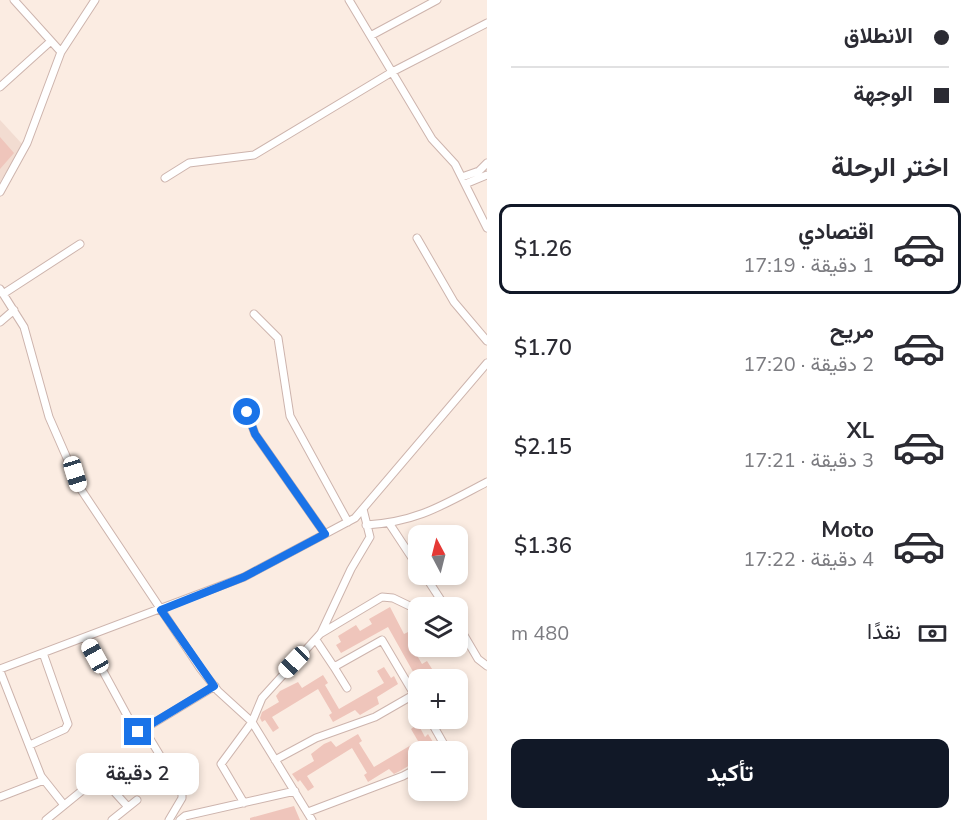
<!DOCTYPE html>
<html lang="ar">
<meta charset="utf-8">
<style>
body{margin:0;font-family:"Nunito Sans",Vazirmatn,sans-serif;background:#f2f2f3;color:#2b2b33;direction:rtl;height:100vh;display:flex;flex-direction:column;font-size:22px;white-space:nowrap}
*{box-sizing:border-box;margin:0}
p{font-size:20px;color:#7c7c81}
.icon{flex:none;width:33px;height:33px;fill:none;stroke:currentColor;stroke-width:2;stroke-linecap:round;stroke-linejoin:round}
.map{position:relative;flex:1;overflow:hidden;direction:ltr}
.sheet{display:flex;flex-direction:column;background:#fff;width:486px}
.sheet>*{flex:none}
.banner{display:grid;align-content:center;height:132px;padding:0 24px;background:#fff}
.needle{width:39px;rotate:353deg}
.tools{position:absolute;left:408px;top:525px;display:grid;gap:12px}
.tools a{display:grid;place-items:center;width:60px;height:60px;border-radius:12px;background:#fff;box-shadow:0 3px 9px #0003;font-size:30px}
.end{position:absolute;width:27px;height:27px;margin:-14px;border:8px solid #1a73e8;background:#fff;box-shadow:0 0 0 3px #fff}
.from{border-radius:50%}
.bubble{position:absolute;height:42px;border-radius:12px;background:#fff;box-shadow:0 3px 9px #0003;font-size:20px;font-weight:600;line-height:42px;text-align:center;direction:rtl}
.car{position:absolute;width:18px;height:36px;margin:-18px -9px;border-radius:8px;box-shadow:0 0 4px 2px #0007;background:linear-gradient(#fff 24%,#345 0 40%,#fff 0 76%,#345 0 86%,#fff 0)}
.banner b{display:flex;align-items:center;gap:21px;height:57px;font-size:22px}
.banner b+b{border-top:2px solid #e1e1e2}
.banner i{width:15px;height:15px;background:#2b2b33}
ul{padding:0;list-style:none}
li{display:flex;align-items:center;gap:18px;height:90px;margin:0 12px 9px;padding:0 12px;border:3px solid transparent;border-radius:12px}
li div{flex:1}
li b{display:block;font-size:22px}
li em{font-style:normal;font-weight:600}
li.active{border-color:#111827}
li>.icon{width:54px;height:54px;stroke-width:1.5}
h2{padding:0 24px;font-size:27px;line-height:72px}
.pay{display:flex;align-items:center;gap:15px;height:66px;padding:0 24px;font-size:22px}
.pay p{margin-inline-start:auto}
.cta{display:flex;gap:12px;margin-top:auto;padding:12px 24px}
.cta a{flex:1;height:69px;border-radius:12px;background:#111827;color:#fff;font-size:24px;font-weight:600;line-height:69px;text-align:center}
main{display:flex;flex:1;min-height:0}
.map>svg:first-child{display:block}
</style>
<main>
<section class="sheet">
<div class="banner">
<b><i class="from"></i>الانطلاق</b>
<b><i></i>الوجهة</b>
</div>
<h2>اختر الرحلة</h2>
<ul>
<li class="active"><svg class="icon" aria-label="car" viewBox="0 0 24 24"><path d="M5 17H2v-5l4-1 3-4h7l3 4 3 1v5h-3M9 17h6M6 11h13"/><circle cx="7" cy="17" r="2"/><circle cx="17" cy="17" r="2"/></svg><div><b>اقتصادي</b><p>1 دقيقة · 17:19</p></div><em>$1.26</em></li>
<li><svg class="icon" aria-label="car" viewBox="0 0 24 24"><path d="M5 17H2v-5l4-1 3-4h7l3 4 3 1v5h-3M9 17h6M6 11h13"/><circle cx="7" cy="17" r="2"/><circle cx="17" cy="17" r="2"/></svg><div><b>مريح</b><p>2 دقيقة · 17:20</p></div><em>$1.70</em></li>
<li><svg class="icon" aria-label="car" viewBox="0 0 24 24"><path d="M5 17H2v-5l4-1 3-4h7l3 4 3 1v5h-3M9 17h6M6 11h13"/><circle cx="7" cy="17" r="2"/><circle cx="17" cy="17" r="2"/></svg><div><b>XL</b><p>3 دقيقة · 17:21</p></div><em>$2.15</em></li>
<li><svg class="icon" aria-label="car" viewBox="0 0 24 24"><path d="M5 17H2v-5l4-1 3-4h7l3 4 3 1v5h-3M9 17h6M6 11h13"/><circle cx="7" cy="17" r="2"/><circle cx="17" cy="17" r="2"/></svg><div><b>Moto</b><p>4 دقيقة · 17:22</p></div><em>$1.36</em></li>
</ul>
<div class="pay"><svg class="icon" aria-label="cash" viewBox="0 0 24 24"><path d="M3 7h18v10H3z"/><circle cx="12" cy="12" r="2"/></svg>نقدًا<p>480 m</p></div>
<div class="cta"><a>تأكيد</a></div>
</section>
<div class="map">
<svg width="487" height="820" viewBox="0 0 487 820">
<rect width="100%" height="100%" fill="#fbece2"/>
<path fill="#f2dcd1" d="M0,120L23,145L0,182Z"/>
<path fill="#efc5bb" d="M0,137L14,153L0,169Z
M390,607L404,634L410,631L420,649L415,652L422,664L427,661L439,680L416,677L388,627L341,653L336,645L341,642L338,636L356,625L360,631L372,624L369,619Z
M384,667L391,678L394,676L398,684L377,697L379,704L360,715L355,710L333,722L329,715L332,713L318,689L272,717L279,728L273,732L265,720L262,722L260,718L262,712L279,702L276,696L280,691L298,682L302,688L323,675L328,683L325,685L339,709L384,683L377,671Z
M418,724L425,737L428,734L433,742L412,756L415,762L400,771L394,774L389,769L368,782L364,775L367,773L352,748L307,776L314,787L308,791L300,780L298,782L292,774L314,761L311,754L324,744L331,741L336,747L358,734L362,741L359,743L374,767L418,741L411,729Z
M294,806L300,820H250V818Z"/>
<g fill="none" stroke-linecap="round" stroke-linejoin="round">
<g stroke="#cdb4ad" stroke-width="9">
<path id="street" d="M14,0L61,52
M349,0L432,139L455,164L487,228
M372,35L437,0
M0,87L51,41
M462,177L479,171L487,163
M165,178L189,163L254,155L392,72L487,23
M465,184L487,175
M0,192L27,143L61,52L95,0
M417,238L454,302L487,341
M0,289L24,327L49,417L80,488L200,668L218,691L252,722L262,698L321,633L351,569L370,537L363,509
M3,294L80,244
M254,314L278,338L290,416L348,522
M0,322L14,310
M247,412L255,434L325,534
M389,523L418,567
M366,525C417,522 443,505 487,482
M424,574L446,608
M458,625L478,659L487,666
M320,634L382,597L393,598L418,610
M85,638L135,730L138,732L144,729
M316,640L334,667L382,640L418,701
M334,667L347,688
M0,669L244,577L355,518L487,363
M0,671L41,776L64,805
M429,718L446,748L445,752
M30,745L65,729L68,724L43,653
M275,760L316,738L375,717L415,694
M0,797L44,780
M244,803L221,764L252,722L312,820
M308,812L403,776L418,768
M46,820L100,776L128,807
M112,820L137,800
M169,820L182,798V792L144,729L215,686
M180,820L185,816L295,791"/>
</g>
<use href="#street" stroke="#fff" stroke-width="7"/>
</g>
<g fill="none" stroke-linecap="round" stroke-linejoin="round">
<path stroke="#1a73e8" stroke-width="8" d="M138,732L214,686L161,610L244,577L325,534L255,434L247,412"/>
</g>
</svg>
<div class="tools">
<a><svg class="needle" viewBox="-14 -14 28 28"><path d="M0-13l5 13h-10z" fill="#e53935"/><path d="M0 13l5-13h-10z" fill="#7c7c81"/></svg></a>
<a><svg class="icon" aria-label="layers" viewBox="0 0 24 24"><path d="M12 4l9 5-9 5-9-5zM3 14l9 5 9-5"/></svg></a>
<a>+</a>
<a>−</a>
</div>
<i class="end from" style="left:247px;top:412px"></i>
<i class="end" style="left:138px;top:732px"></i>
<div class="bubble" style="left:76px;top:753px;width:123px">2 دقيقة</div>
<i class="car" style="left:75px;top:474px;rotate:163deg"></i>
<i class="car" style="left:95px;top:656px;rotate:331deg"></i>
<i class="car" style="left:294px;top:662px;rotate:224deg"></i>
</div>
</main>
